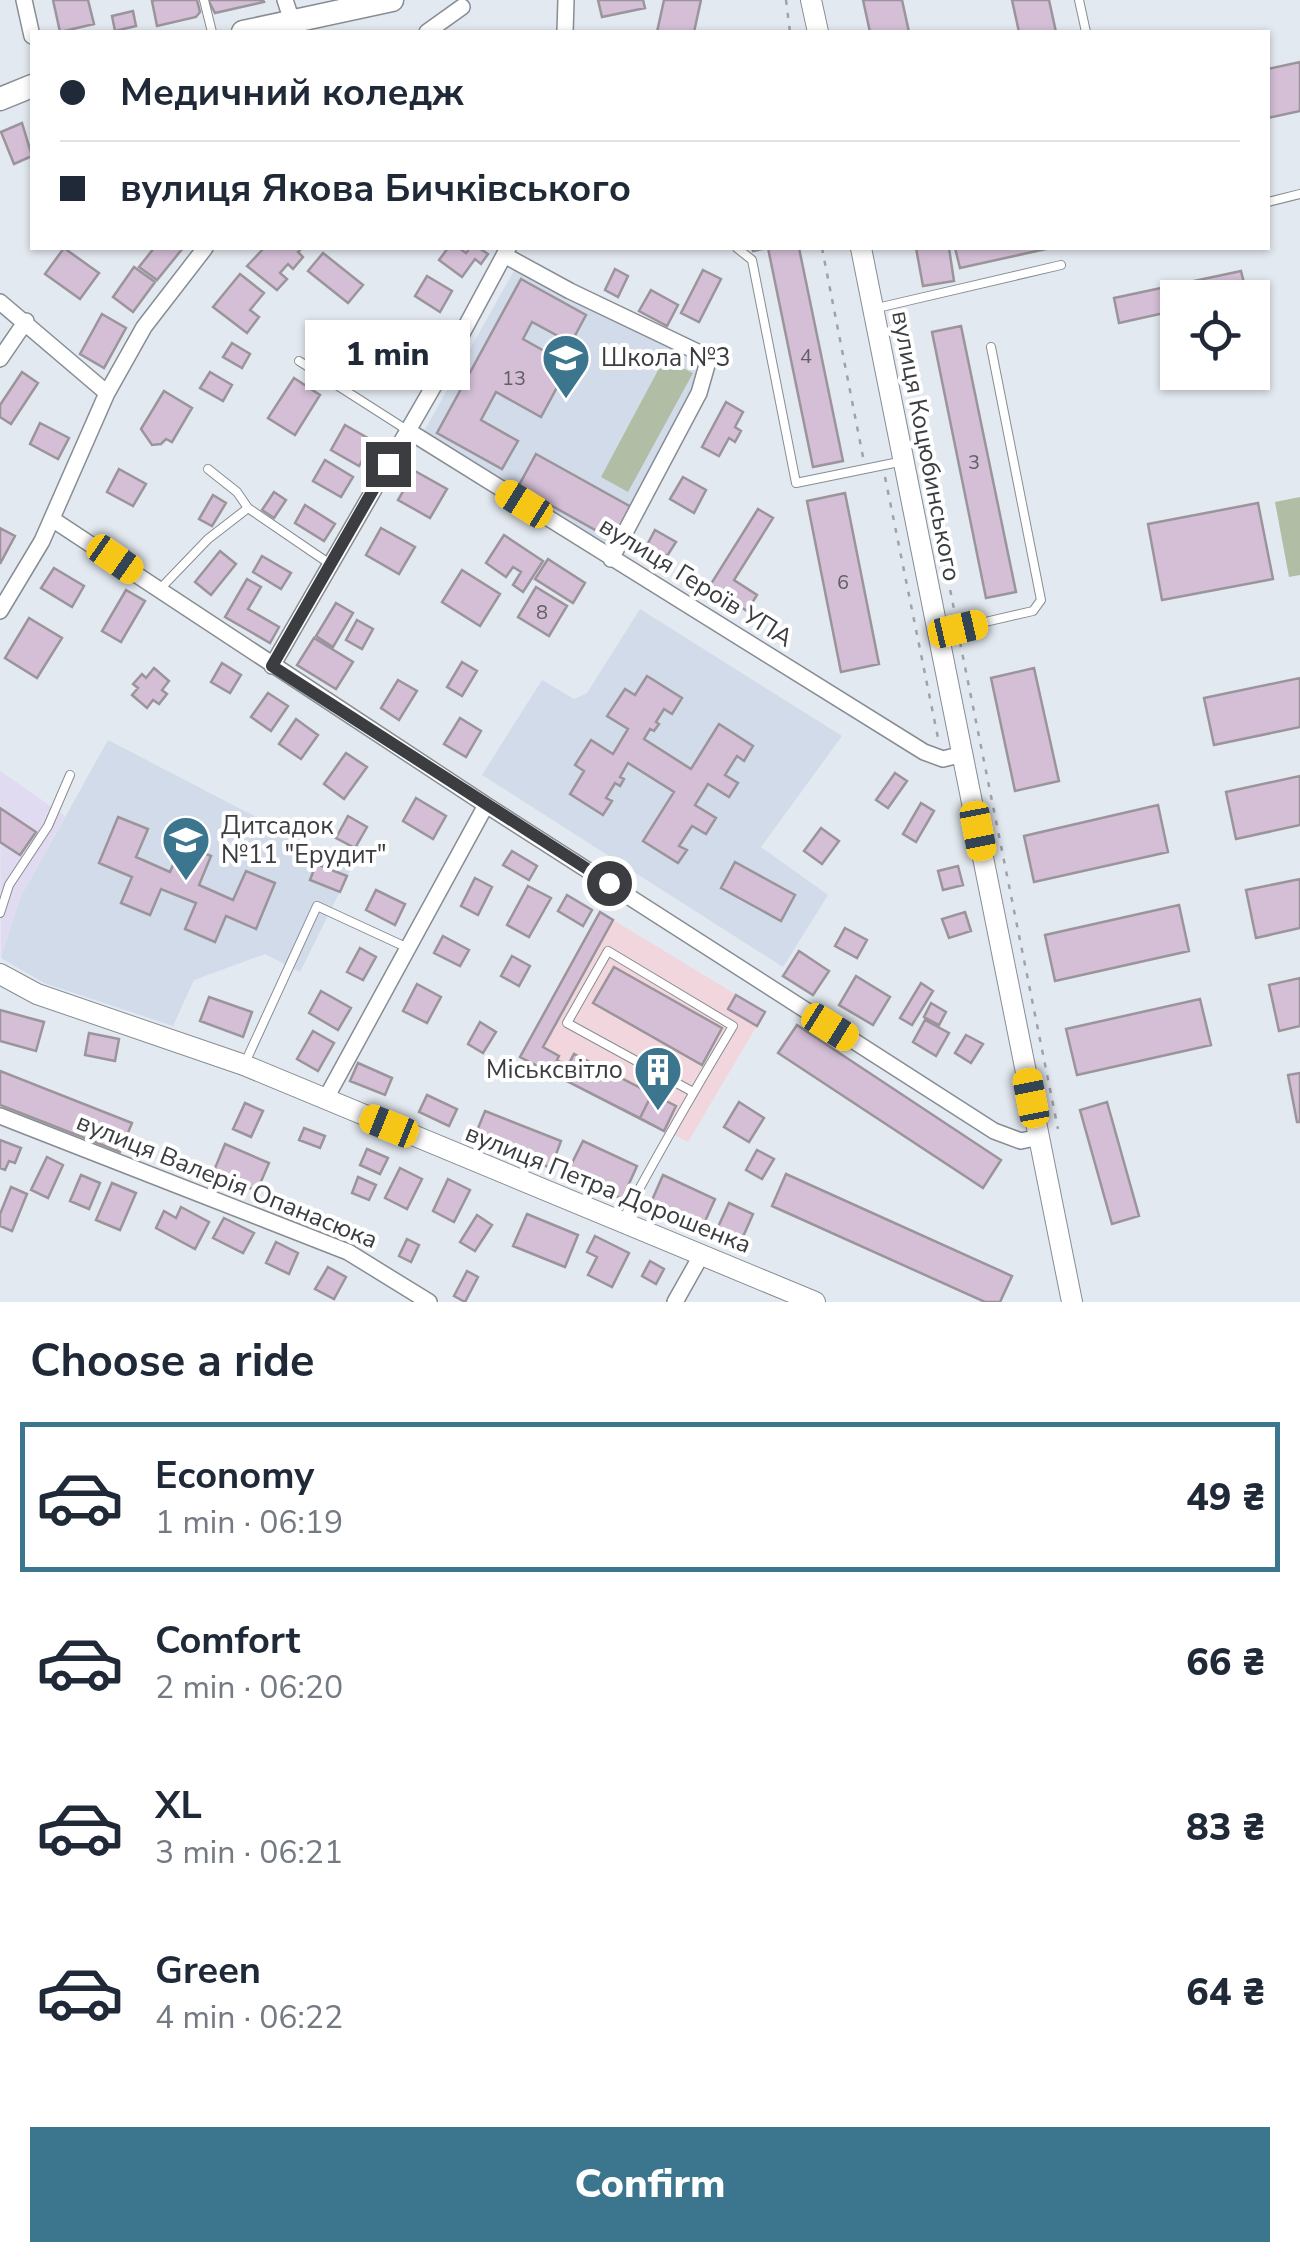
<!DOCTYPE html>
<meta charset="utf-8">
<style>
body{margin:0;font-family:"Nunito Sans",sans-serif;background:#f2f2f3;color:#1f2937;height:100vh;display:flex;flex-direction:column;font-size:38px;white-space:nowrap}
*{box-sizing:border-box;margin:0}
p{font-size:32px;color:#747a83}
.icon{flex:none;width:55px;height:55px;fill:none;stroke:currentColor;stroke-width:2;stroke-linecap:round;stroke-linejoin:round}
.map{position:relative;height:1302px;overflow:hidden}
.drawer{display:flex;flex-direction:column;background:#fff;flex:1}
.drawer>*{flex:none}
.guide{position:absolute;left:30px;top:30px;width:1240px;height:220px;border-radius:0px;box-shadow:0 2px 8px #0004;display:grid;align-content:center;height:220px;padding:0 30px;background:#fff}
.controls{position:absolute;left:1160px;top:280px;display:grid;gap:20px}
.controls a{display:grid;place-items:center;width:110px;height:110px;border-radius:0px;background:#fff;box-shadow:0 2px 8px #0004;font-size:50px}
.end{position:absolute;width:45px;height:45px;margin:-22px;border:12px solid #3b3d40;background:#fff;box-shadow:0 0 0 5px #fff}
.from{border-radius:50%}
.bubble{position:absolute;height:70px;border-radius:0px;background:#fff;box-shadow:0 2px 8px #0004;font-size:32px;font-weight:800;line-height:70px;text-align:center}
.car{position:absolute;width:30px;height:60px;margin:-30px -15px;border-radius:12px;box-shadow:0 0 8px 2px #0007;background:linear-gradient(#f5c518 24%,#345 0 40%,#f5c518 0 76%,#345 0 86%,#f5c518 0)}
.guide b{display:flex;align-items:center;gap:35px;height:95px;font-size:38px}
.guide b+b{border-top:2px solid #e0e1e3}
.guide i{width:25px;height:25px;background:#1f2937}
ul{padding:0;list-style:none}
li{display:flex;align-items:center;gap:30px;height:150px;margin:0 20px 15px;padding:0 10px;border:5px solid transparent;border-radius:0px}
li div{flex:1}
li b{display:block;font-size:38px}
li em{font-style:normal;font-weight:800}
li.on{border-color:#3b768e}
li>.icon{width:90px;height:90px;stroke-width:1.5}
h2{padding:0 30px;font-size:45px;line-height:120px}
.primary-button{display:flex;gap:20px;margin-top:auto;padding:20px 30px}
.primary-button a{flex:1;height:115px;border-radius:0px;background:#3b768e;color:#fff;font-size:40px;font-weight:800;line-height:115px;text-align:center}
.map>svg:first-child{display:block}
</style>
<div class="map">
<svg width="1300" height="1302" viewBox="0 0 1300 1302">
<rect width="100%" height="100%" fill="#e3e9f0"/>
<path fill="#d2dbe9" d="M516,267L709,369L613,550L423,433Z
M640,609L842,736L761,847L828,895L783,967L482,775L542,680L574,699L587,693Z
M108,740L352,867L300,972L265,954L194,980L173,1026L44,983L1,958L20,898Z"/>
<path fill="#f1d7dd" d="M600,912L765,1012L688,1142L520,1057Z"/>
<path fill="#e0dbf1" d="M0,771L65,816L20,898L1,958Z"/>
<path fill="#b1bda4" d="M664,359L693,373L628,492L601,477Z
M1300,497V575L1289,577L1275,502Z"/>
<path fill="#d4bfd6" stroke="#9b959b" stroke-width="2.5" d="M53,0H88L94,24L60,32Z
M155,0H197L200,12L196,17L157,26L152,1Z
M208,0H263L264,2L215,13Z
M598,0H643L645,8L602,17Z
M664,0H701L694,32H657Z
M863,0H902L909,32H870Z
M1012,0H1049L1056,32H1019Z
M133,11L136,26L115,31L112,16Z
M1300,62V111L1268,118V69Z
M22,123L32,156L14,164L1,132Z
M64,248L99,273L80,299L45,274Z
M154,248H183L157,280L139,267Z
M264,248H302L298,252L303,257L293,269L288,264L280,273L287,279L277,290L247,266Z
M448,248H459L466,253L470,248H479L488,254L481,264L475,259L462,277L439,260Z
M752,248H799L843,461L813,467L768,248L753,251Z
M916,248H949L954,281L923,286Z
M955,248H1045L1046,249L960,268Z
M323,253L363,285L348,303L308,271Z
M134,267L155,282L133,312L113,297Z
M615,269L628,276L618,297L605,290Z
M703,270L721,279L699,322L681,313Z
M1241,271L1247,295L1178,298V310L1119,323L1114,298Z
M240,274L264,293L250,310L259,317L247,333L213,307Z
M427,276L452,291L440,312L415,296Z
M521,279L586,315L571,343L532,322L523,339L569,365L541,417L496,392L481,420L518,441L502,469L437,433Z
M651,290L678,305L667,326L639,311Z
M102,314L126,328L104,368L80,354Z
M389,325L425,345L414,366L378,346Z
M961,326L1016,592L986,598L932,332Z
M232,343L250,354L242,368L223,357Z
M22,372L38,383L11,424L0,417V405Z
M210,372L232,385L223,401L200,388Z
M294,378L320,395L295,435L268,418Z
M164,391L192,408L172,442L166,439L161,444L152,445L141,429Z
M726,402L743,412L735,427L741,431L735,442L729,438L719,456L702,447Z
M40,423L69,438L58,459L30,444Z
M345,425L373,441L359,466L331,450Z
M536,454L633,508L615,541L518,487Z
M325,460L353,477L341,497L313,481Z
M119,469L146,484L133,506L107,492Z
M415,471L447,489L430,518L398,500Z
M683,477L706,490L694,513L670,499Z
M274,492L286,500L274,518L262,510Z
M845,493L879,664L841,672L807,501Z
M213,495L226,503L212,526L199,519Z
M1258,503L1273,579L1162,600L1148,524Z
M305,505L335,524L324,541L295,523Z
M758,509L773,518L734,580L757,595L747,611L709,587Z
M0,528L15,536L0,564Z
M381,528L415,547L399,574L366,555Z
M655,530L676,542L667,556L647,545Z
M504,535L543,561L523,592L513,585L521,572L513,567L506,577L486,563Z
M220,551L236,564L211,595L195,582Z
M262,556L291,573L281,589L253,572Z
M548,559L585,583L573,603L535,579Z
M54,568L84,586L72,607L41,588Z
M462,570L500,594L480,626L442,602Z
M247,579L261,587L248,609L279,627L270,643L225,617Z
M536,587L567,606L549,636L518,617Z
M126,590L145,601L121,642L102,631Z
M336,603L353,613L333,647L316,636Z
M29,618L62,638L37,678L5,658Z
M357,620L373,629L362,649L346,640Z
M314,638L353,662L336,689L297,665Z
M462,662L477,671L462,696L447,687Z
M222,663L241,675L230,693L211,682Z
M154,668L169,681L162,690L167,694L159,704L153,700L147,708L132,695L138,688L133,684L142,674L146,678Z
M1034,668L1059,781L1015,791L991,678Z
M647,676L682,698L672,714L664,709L656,722L659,724L654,731L650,729L644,739L691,769L719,724L753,746L744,761L737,756L725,775L738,783L729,797L708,784L695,805L716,818L706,834L692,826L679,846L687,850L678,863L643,841L674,792L628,763L620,777L624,779L620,786L615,783L606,798L612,801L603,815L570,794L584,771L575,765L591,740L613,754L628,729L607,716L625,689L635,695Z
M1300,678V727L1214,745L1204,698Z
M398,680L417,691L399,720L381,708Z
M268,693L288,706L271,731L251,717Z
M460,718L481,731L466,757L444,744Z
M296,719L318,735L301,759L279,744Z
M346,753L367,767L344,799L324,784Z
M895,773L907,781L888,808L876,800Z
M1300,776V825L1236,839L1226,792Z
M416,798L446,816L433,839L403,821Z
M921,803L934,811L916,842L903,834Z
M1158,805L1168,852L1034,882L1024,836Z
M0,808L36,832L20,855L0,842Z
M348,816L367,827L355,848L336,838Z
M118,817L148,829L136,857L170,872L182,844L211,856L199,885L233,900L246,871L275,883L256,929L226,916L215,942L185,929L196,903L161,889L150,915L121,903L132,877L99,863Z
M821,828L839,841L822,864L804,851Z
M512,851L537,866L529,880L503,865Z
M735,862L795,895L781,921L721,888Z
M316,864L347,876L340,892L310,880Z
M958,866L963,885L943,890L938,871Z
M475,878L492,887L478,915L461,906Z
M1300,879V928L1256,938L1246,890Z
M528,886L551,898L529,937L507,925Z
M376,890L405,904L395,925L366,910Z
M567,895L592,910L583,926L558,911Z
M1179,905L1189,951L1055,981L1045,935Z
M600,912L613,920L543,1047L559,1056L557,1060L568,1066L574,1054L676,1106L664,1131L520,1057Z
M600,912L613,920L543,1047L559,1056L557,1060L568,1066L561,1078L520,1057Z
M965,912L971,931L949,938L942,919Z
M845,928L867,940L857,958L835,946Z
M443,936L469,950L460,966L434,953Z
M360,948L376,957L363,980L347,972Z
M799,951L829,971L813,995L783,976Z
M512,956L530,966L519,986L501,976Z
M614,967L722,1028L702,1065L593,1003Z
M856,976L890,997L873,1025L839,1005Z
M1300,978V1026L1279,1031L1269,985Z
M921,983L933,991L912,1025L900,1018Z
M417,984L441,997L427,1023L403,1011Z
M321,991L351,1008L338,1030L309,1013Z
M736,995L765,1012L757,1026L728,1009Z
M209,997L252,1012L243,1037L200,1021Z
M1200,999L1211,1045L1077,1075L1066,1029Z
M931,1003L946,1012L939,1025L924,1017Z
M0,1010L44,1022L36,1051L0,1041Z
M925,1020L949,1033L936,1056L913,1042Z
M480,1022L496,1032L483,1053L468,1044Z
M797,1025L1001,1160L983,1188L778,1053Z
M313,1031L334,1043L318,1071L297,1059Z
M89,1033L119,1039L115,1061L85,1055Z
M966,1035L983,1044L971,1063L955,1053Z
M574,1054L652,1094L640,1118L561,1078Z
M358,1063L392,1078L385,1095L350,1081Z
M0,1071L132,1123L120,1152L0,1105Z
M1300,1073V1122H1297L1288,1075Z
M652,1094L676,1106L664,1131L640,1118Z
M427,1095L457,1109L449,1126L419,1112Z
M739,1102L764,1118L749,1142L724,1127Z
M1107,1102L1139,1216L1112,1224L1080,1110Z
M245,1103L263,1111L251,1137L233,1129Z
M485,1111L561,1141L551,1168L474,1138Z
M304,1128L325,1136L320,1148L299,1140Z
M0,1140L21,1148L15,1163L9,1161L5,1170L0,1168Z
M583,1141L637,1166L622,1199L567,1173Z
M225,1144L269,1163L257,1191L213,1173Z
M367,1149L388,1158L380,1174L360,1165Z
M757,1150L774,1159L762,1179L746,1170Z
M47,1157L63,1165L48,1198L31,1190Z
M400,1168L422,1179L407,1209L385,1198Z
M786,1174L1012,1276L1000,1302H985L772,1206Z
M81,1175L100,1183L89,1209L70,1201Z
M663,1175L715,1199L701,1230L649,1207Z
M358,1177L376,1185L369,1200L352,1193Z
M448,1179L470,1190L454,1222L433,1211Z
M112,1183L136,1193L120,1230L96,1220Z
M11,1187L27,1194L12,1231L0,1226V1214Z
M729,1203L753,1214L742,1239L718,1227Z
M181,1207L209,1222L195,1249L156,1228L164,1211L176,1218Z
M527,1214L578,1235L565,1267L513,1246Z
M477,1215L492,1225L475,1251L460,1242Z
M224,1218L254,1233L243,1253L213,1238Z
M595,1236L629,1253L612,1287L588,1275L597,1257L587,1252Z
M407,1239L419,1245L411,1262L399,1256Z
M276,1242L298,1253L289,1274L266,1263Z
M650,1261L664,1269L656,1284L642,1276Z
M328,1267L346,1277L334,1299L315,1289Z
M467,1271L478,1277L465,1302L454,1296Z"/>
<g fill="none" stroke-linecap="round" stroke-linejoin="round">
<g stroke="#878d93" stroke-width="10">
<path id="lane" d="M204,0L212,32
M1079,0L1086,32
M1268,202L1300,194
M737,248L752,260L796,483L899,462
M877,308L1061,265
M299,361L407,430
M248,508L330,564
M159,590L208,539L248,508L237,492L208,469
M938,633L1033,611L1041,600L991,347
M0,913L9,885L48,826L70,775
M244,1065L317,906L408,948
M622,1221C657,1155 694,1091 733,1026L608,951L567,1023L693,1092"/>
</g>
<g stroke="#878d93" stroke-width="18">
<path id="street" d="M24,0L32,36
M285,0L292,21
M427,32L462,7
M565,32L566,0
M504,255L570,291L706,356L707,365L699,393L611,559
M0,302L107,393
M0,359L26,321
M407,430L924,752L943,759L963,754
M52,519L486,805L994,1131L1021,1141L1039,1137
M0,611L42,541L107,393L144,327L205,248
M272,666L436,382L508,248
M325,1100L486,805
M0,1116L348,1252L429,1302
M675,1302L702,1254"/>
</g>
<g stroke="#878d93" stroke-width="22">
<path id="secondary" d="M811,0L818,32
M861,248L1072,1302
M0,974L37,994L244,1065L815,1302"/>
</g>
<g stroke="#878d93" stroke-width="25">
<path id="primary" d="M243,32L392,0
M0,99L32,86"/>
</g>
<path stroke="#9fa3a9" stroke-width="2.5" stroke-dasharray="5 8" stroke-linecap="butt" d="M786,0L790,32
M822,248L863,457
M885,477L938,738
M940,539L955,614
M960,642L1058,1129"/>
<use href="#lane" stroke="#fff" stroke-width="8"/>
<use href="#street" stroke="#fff" stroke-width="15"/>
<use href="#secondary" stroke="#fff" stroke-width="20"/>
<use href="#primary" stroke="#fff" stroke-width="22"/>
</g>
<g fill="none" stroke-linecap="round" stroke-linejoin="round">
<path stroke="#3b3d40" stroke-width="12" d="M388,464L272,666L609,883"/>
</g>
<defs>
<g id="school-pin" transform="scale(2.5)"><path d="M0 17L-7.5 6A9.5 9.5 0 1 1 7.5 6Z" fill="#3b768e" stroke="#fff"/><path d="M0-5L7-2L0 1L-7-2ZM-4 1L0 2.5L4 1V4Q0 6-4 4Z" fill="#fff"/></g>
<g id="building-pin" transform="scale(2.5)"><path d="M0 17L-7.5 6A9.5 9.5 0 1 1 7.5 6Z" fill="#3b768e" stroke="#fff"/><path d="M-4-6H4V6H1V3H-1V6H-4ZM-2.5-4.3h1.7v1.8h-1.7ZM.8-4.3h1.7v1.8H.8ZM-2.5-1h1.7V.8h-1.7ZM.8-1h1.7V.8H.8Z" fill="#fff"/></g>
</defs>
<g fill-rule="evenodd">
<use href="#school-pin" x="566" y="358"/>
<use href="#school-pin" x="186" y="840"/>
<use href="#building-pin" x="658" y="1070"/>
</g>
<g text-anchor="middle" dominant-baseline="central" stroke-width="8" stroke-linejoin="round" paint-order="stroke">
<g font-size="20" fill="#615e66">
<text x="806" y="356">4</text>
<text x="514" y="378">13</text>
<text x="974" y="462">3</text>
<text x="843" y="582">6</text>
<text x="542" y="612">8</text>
</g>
<g font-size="25" fill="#3b3d40" stroke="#fff" text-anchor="start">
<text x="601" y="358">Школа №3</text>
<text x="221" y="826">Дитсадок<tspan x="221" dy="29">№11 "Ерудит"</tspan></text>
<text x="623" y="1070" text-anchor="end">Міськсвітло</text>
</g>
<g font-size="25" fill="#3b3d40" stroke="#fff">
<text transform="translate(926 446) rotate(79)">вулиця Коцюбинського</text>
<text transform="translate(696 582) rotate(32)">вулиця Героїв УПА</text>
<text transform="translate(227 1181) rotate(22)">вулиця Валерія Опанасюка</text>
<text transform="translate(608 1189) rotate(22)">вулиця Петра Дорошенка</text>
</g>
</g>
</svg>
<div class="controls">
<a><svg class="icon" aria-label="locate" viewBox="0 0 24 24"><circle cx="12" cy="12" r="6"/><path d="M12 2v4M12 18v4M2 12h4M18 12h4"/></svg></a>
</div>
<i class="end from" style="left:609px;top:883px"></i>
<i class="end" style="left:388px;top:464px"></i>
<div class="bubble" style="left:305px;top:320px;width:165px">1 min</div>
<i class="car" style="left:524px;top:504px;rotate:302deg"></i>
<i class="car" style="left:115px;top:559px;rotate:125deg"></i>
<i class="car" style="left:958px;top:629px;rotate:77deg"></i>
<i class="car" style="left:978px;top:831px;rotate:169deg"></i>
<i class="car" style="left:830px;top:1027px;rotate:122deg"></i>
<i class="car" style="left:1031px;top:1098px;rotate:349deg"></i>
<i class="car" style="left:389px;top:1126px;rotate:292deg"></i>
<div class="guide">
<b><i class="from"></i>Медичний коледж</b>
<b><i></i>вулиця Якова Бичківського</b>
</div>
</div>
<section class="drawer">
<h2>Choose a ride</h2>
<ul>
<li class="on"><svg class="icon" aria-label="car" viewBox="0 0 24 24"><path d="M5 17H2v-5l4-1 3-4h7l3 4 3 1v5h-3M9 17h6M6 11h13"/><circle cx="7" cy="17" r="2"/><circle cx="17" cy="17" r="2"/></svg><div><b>Economy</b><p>1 min · 06:19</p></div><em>49 ₴</em></li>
<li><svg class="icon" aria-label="car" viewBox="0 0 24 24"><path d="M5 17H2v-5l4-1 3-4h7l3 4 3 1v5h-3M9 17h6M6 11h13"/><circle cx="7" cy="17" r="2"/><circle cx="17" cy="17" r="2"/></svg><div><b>Comfort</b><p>2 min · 06:20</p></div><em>66 ₴</em></li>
<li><svg class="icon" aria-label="car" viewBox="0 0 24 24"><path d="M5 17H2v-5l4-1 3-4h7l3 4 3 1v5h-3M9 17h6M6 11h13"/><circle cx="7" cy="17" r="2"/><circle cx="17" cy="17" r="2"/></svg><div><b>XL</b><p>3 min · 06:21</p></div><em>83 ₴</em></li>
<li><svg class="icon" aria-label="car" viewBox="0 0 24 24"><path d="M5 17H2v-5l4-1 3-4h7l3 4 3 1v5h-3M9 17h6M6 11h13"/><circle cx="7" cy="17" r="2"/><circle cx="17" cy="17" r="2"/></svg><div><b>Green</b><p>4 min · 06:22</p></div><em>64 ₴</em></li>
</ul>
<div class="primary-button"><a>Confirm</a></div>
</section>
